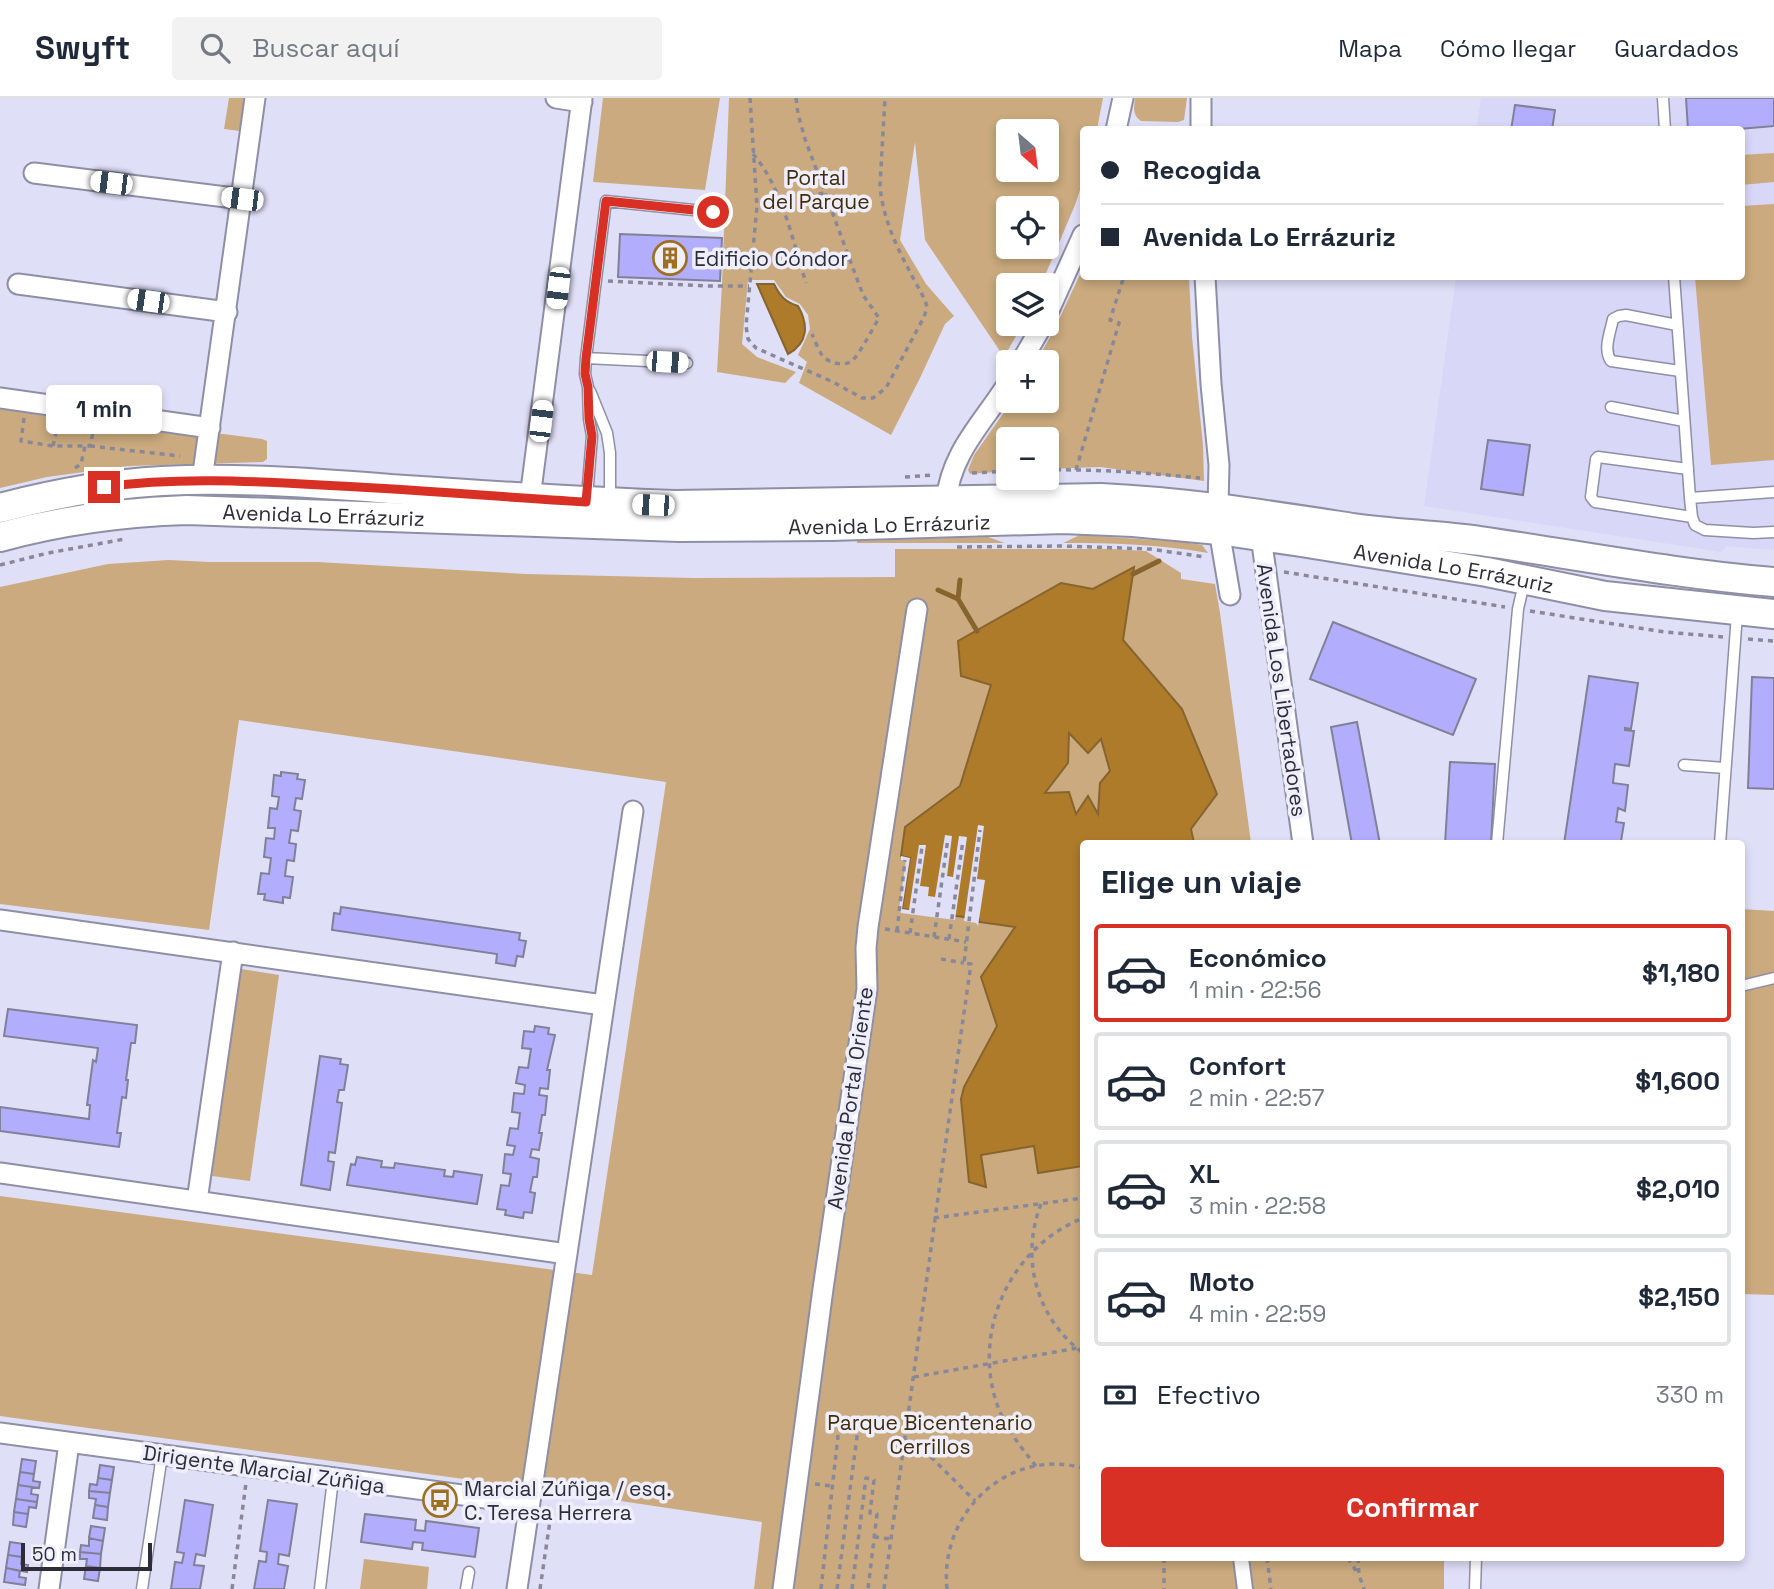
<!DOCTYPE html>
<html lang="es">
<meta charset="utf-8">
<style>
body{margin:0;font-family:"Space Grotesk",sans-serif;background:#f2f2f3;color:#1f2937;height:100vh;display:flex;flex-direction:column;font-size:26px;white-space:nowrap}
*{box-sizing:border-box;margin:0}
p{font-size:23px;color:#747a83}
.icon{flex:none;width:38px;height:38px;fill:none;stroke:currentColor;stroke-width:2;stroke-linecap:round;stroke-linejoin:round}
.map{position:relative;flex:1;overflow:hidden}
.side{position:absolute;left:1080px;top:742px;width:665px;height:721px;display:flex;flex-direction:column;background:#fff;border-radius:7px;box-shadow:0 4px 10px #0003}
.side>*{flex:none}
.banner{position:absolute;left:1080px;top:28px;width:665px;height:154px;border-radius:7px;box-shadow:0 4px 10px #0003;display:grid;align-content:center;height:154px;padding:0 21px;background:#fff}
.needle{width:46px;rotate:152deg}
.controls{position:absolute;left:996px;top:21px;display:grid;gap:14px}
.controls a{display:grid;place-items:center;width:63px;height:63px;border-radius:7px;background:#fff;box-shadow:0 4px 10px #0003;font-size:35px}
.scale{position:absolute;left:21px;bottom:18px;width:131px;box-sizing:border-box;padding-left:7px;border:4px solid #2e2d37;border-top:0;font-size:19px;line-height:24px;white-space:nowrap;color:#2e2d37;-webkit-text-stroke:5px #eeeefd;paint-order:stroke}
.end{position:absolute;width:32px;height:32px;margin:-16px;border:9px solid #d93025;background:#fff;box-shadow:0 0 0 4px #fff}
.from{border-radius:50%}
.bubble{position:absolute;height:49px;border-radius:7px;background:#fff;box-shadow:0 4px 10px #0003;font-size:23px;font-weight:700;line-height:49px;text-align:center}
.car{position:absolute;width:21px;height:42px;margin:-21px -10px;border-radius:9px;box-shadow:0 0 5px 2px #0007;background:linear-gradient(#fff 24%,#345 0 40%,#fff 0 76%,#345 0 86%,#fff 0)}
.banner b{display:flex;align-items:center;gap:24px;height:66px;font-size:26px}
.banner b+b{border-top:2px solid #e0e1e3}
.banner i{width:18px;height:18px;background:#1f2937}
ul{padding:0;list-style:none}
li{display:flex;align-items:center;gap:21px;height:98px;margin:0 14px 10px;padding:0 7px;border:4px solid #e0e1e3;border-radius:7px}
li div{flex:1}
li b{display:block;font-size:26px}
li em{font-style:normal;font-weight:700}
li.selected{border-color:#d93025}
li>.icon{width:63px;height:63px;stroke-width:1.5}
h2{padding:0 21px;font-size:32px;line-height:84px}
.pay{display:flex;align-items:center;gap:18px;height:77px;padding:0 21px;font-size:26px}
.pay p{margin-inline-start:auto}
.cta{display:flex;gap:14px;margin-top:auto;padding:14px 21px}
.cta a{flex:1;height:80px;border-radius:7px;background:#d93025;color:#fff;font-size:28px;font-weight:700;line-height:80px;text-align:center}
header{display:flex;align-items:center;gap:42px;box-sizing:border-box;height:98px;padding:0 35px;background:#fff;border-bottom:2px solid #e0e1e3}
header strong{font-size:33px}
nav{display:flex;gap:38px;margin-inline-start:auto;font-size:24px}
.search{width:490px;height:63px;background:#f2f2f3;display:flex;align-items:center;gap:18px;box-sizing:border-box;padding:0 24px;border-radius:7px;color:#747a83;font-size:26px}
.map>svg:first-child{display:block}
</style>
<header>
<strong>Swyft</strong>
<div class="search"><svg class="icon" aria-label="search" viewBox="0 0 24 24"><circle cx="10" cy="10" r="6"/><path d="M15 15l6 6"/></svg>Buscar aquí</div>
<nav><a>Mapa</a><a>Cómo llegar</a><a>Guardados</a></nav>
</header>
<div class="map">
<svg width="1774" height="1491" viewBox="0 0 1774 1491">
<rect width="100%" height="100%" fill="#e0dff8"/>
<path fill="#d8d7f8" d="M1481,0H1774V452L1726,448L1721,454L1424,408L1456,179L1741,178V32L1476,31Z"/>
<path fill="#caaa7e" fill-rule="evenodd" d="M229,0H245L240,33L224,31Z
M603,0H720L705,92L593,84Z
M729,0H1103L1097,31L1083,32V83L1075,107L1041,187H1008V226H1023L1004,259L925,142L915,44L900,142L926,186L954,218L945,226L920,280L891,337L799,285L807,264L798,257L810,231L808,217L800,206L786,199L774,182H748L742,246L757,259L796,274L785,285L717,274L722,186ZM1008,33H1046V72H1008ZM1008,110H1046V149H1008Z
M1135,0H1187L1184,22L1178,24L1141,23C1132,17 1134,9 1135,0Z
M1774,55V84L1741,87V57Z
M1774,106V362L1711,367L1695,179L1741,178V108Z
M1083,170V178L1189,179L1192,239L1203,347L1204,383L1100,369L1047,371L1046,341H1008V373L970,376L968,372L974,357L1012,303H1046V264H1036L1053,234Z
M0,307L262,341L267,343V361L263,364L128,368L47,379L0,390Z
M1080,437L1183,444L1202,447L1208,455C1160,446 1111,445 1063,445Z
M988,439L1005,445H857V443Z
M895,451H1111L1146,453L1181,475V481L1215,486L1220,515L1251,745L1083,746V1460H1444V1491H754L762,1424L560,1394L0,1318V1098L592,1177L666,684L239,622L209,832L0,806V489L108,466L169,462L209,464H317L526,476L693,480L895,479Z
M1741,811L1774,813V1197L1741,1196Z
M241,871L279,877L250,1083L212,1078Z
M364,1461L429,1469L427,1491H360Z"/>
<path fill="#ad7b2a" stroke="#87642e" stroke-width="2" fill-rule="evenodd" d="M757,186H774C780,198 785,204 798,208C809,227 808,245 788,256Z
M1134,469L1123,542L1182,611L1217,696L1191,731L1194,745H1163L1162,743L1132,746H1083V1068L1038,1075L1034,1048L981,1057L986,1089L969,1084L961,1001L964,989L997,928L981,879L1015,829L979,824V821L902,811L910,760L901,758L905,729L960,688L991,587L961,578L958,543L1061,485L1093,491ZM1069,635L1088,655L1101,641L1110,673L1100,685L1098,716L1088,698L1076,716L1069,694L1045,695L1068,665Z"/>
<path fill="#e0dff8" d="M978,727L984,728L977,781L985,782L978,828L976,825L964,823Z
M945,737L952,738L947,778L953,779L959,738L967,739L955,822L901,815L899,811L906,763L901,762V758L910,760L902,811L909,812L919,747H926L920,788L929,789L928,798L935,799Z"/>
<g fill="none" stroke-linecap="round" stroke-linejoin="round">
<path stroke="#87642e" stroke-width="5" d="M1133,476L1159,463
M938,492L958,501L977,533
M958,501L960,482"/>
</g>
<path fill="#b3adfd" stroke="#808096" stroke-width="2" d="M1686,0H1774V28L1727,32H1688Z
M1515,7L1555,12L1552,32H1511Z
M620,136L722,140L720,183L618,179Z
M1488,342L1530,347L1523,397L1481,391Z
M1333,524L1476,581L1453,637L1310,581Z
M1589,578L1638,585L1631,631L1625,630V632L1634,633L1629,668L1615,666L1613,685L1628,687L1625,713L1618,710L1616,724L1624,725L1621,743H1626V746H1564Z
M1752,579L1774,580V691L1748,690Z
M1357,624L1380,746H1352L1331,629Z
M1450,664L1495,666L1491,746H1445Z
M281,674L298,676L297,681L305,682L302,701L296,700L294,712L301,713L298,733L291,732L289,745L296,746L294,763L287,762L285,778L293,779L290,800L283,799V805L264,802L265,796H258L261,775L269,776L271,760L264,759L266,740L274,741L275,730H268L270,710L277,711L279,699L272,698L274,677L281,678Z
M341,809L520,835L519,842L526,843L523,859L517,858L515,868L496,865L497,856L332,832L334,815L340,816Z
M8,911L137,927L135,945H131L126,982H128L126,1000L122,999L117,1035H121L119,1049L0,1033V1009L89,1021L90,1007H87L93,962L96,964L98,950L4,938Z
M535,928L549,930L548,936L555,937L547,972H550L548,991L540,990L539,997L547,998L545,1017H542L539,1035H542L539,1052L532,1051L530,1059L539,1061L537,1079H533L530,1094L535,1095L532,1115L524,1114L523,1120L505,1117L506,1112L497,1111L501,1087L509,1088L511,1076L503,1075L505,1056L513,1057L515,1048L507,1047L510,1030L518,1031L520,1015L512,1014L514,995L524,996L525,987L516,985L519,969L528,970L531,951L522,950L524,933L534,934Z
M320,958L341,961L340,966L348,967L344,992H339L337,1004L342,1005L335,1055L329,1054L328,1063L334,1064L330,1092L301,1087Z
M357,1059L382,1063L381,1069L394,1070L395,1065L445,1072L444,1078L453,1079L454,1073L482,1077L477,1106L347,1087L351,1066L355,1067Z
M22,1361L36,1363L34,1376L20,1374Z
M100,1367L114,1369L112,1382L98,1380Z
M20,1374L34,1376L33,1383L40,1384L39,1390L18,1387Z
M98,1380L112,1382L110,1395L89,1393L90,1386L97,1387Z
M18,1387L32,1389L31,1396L38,1397L37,1404L16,1401Z
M89,1393L110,1395L108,1409L95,1407L96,1401L89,1400Z
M16,1401L37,1404L36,1410L29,1409L28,1416L14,1414Z
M185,1402L213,1407L205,1458L196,1456L194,1467L204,1468L200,1491H171L175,1464L182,1465L184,1455L177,1454Z
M268,1402L297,1406L289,1458L279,1456L278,1466L288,1468L284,1491H254L259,1463L266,1464L267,1454L260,1453Z
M95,1407L108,1409L107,1422L93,1420Z
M14,1414L28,1416L26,1429L13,1427Z
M365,1416L416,1422L415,1432L425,1433L426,1423L479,1430L475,1459L422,1452L423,1445L413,1444L412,1451L361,1444Z
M91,1428L105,1430L103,1443L89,1440Z
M89,1440L103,1443L101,1456L80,1454L81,1447L89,1448Z
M10,1444L24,1446L22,1459L8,1457Z
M80,1454L101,1456L100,1470L86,1468L87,1461H80Z
M8,1457L22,1459L21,1466L28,1467L27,1474L6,1470Z
M86,1468L100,1470L98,1483L84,1481Z
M6,1470L20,1473L19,1479L26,1480L25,1487L4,1484Z"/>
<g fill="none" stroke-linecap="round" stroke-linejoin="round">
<g stroke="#8e8ea5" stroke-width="13">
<path id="service" d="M1663,0L1665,32
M1674,178L1690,400L1692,419L1695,427L1705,432L1753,435L1774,434
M1677,227L1626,217L1619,218L1613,221C1610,235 1603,252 1611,263L1680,273
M586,260L687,265
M590,293L607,335L610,355V400
M1611,309L1684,323
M1688,371L1598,359L1596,361L1591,399L1595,404L1692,419
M587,399L592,338L589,321L588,289L585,276L586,260L606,103L713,114
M1690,400L1774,394
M1684,667L1725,670
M1497,746L1518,511L1524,485
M1720,746L1737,516
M1741,888L1774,880
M142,1491L162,1357
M320,1491L333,1381
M466,1491L469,1474
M1475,1491L1476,1460"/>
</g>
<g stroke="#8e8ea5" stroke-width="18">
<path id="pedestrian" d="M1241,1460L1245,1491"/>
</g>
<g stroke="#8e8ea5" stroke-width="23">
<path id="minor" d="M556,0L582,4
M1116,32L1123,0
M1201,32V0
M34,75L242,101
M1205,178L1211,286L1219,367L1218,409
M18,186L227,214
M1046,219L1083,137
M1021,264L1043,226
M0,300L210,330
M202,382L255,0
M530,400L582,0
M946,403C951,354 983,325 1008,285
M1219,432L1230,497
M1261,438L1303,746
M0,822L603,907
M0,1075L567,1156
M197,1103L233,854
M0,1335L529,1406
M49,1491L69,1345
M517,1491L633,713
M783,1491L823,1191L867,891L866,850L868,829L917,511"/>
</g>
<g stroke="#8e8ea5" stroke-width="32">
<g id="secondary">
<path d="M0,410C53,396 107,386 162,383C243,379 325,386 405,392C495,398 585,404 675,407L1101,400C1187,404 1268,417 1353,430C1396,436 1438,437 1480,443C1578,457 1675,476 1774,484"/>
<path id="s1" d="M0,439C62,422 123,414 187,412L679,429L831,428L1063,421L1133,424L1219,432L1301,444L1487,474L1605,498L1774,516"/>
</g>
</g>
<path stroke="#89889a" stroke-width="3.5" stroke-dasharray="5 5" stroke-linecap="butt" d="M750,0L757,108L746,228L748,241L756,250L833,284L862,300H873L886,290L924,219L927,209L925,202C906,166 883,129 880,87L885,0
M796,0L798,16L805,41L863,197L879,220C873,230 859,257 852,263C843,269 828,265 822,257C818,251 815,243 812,236
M753,56C782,89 793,144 806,185
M779,102L825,95
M608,183L707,188H749
M24,320L21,343L53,348H90L94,330
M53,348L58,326
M90,348L180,358
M75,370L81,366L85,348
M1046,372C1098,371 1149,375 1200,380
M1076,372L1119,225L1110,222L1124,178
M972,375L1008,373
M905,379L932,377
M957,449L1062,448L1150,451L1205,459
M0,467L48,455L125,441
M1284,474L1505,509
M1530,513L1665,534L1723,539
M1748,541L1774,543
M885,831L966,844
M897,833L905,762
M910,835L922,749
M934,839L948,740
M949,841L963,742
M941,861L964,865
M1041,1106C1020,1160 1036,1220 1083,1255
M934,1120L1083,1100
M914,1279L1083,1249
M906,1342L932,1360L975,1403
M1036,1368C1019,1347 1003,1327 995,1300C974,1227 1013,1148 1083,1120
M815,1386L832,1388
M874,1439L891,1441
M1164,1460V1491
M1267,1460L1271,1491
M1348,1460L1358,1476
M1358,1460L1359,1477L1364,1491
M232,1491L246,1385
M540,1491L551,1416L547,1408
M821,1491L839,1329
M837,1491L858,1331
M852,1491L866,1380L874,1382L870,1415L877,1416L868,1491
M884,1491C913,1283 941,1074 971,866L964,865L980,732
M947,1491C939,1416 1007,1349 1083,1370"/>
<use href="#service" stroke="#fff" stroke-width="10"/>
<use href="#pedestrian" stroke="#fff" stroke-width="14"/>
<use href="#minor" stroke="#fff" stroke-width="19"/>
<use href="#secondary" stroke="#fff" stroke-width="28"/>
</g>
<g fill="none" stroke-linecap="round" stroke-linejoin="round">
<path stroke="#d93025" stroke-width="9" d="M104,389C176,379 249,383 321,387C410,391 498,399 586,404L592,338L589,321L588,289L585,276L586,260L606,103L713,114"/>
</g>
<defs>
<g id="building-ring" transform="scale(1.75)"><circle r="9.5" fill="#eeeefd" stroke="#9d6f21" stroke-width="1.5"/><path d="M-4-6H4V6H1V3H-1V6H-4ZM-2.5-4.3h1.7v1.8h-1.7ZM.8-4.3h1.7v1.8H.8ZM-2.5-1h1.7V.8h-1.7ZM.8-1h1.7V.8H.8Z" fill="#9d6f21"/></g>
<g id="bus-ring" transform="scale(1.75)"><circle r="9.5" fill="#eeeefd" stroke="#9d6f21" stroke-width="1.5"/><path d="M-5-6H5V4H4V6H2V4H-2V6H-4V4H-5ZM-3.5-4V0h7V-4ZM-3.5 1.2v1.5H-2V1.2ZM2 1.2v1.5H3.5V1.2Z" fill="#9d6f21"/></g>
</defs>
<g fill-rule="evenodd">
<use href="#building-ring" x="670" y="160"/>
<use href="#bus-ring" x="440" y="1402"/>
</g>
<g text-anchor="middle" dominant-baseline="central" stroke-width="7" stroke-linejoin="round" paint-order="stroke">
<g font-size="21" fill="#422d0a" stroke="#eeeefd">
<text x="816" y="79">Portal<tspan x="816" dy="24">del Parque</tspan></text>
<text x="930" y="1324">Parque Bicentenario<tspan x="930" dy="24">Cerrillos</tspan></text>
</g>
<g font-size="21" fill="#2e2d37" stroke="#eeeefd" text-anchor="start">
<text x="694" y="160">Edificio Cóndor</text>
<text x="464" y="1390">Marcial Zúñiga / esq.<tspan x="464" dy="24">C. Teresa Herrera</tspan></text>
</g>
<g font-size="21" fill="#2e2d37" stroke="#eeeefd">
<text stroke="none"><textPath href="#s1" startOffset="326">Avenida Lo Errázuriz</textPath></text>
<text stroke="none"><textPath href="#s1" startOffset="892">Avenida Lo Errázuriz</textPath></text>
<text stroke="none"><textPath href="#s1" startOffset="1460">Avenida Lo Errázuriz</textPath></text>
<text transform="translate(1282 592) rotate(82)">Avenida Los Libertadores</text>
<text transform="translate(850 1000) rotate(-82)">Avenida Portal Oriente</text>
<text transform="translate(264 1371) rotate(8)">Dirigente Marcial Zúñiga</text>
</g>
</g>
</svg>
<div class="controls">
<a><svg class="needle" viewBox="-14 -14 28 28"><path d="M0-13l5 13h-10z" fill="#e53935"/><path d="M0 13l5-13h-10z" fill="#747a83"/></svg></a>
<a><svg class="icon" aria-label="locate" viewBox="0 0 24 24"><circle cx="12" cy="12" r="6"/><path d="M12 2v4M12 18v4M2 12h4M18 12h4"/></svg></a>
<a><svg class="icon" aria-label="layers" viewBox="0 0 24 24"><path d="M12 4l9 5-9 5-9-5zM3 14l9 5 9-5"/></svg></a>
<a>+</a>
<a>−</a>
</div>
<div class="scale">50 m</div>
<i class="end from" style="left:713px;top:114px"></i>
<i class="end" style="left:104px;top:389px"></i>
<div class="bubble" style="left:46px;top:287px;width:116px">1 min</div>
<i class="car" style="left:111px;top:85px;rotate:277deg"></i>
<i class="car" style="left:242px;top:101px;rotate:277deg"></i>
<i class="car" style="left:558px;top:190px;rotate:187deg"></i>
<i class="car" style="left:148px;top:203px;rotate:278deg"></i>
<i class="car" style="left:667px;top:264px;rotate:93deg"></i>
<i class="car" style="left:541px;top:323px;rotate:7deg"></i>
<i class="car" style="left:653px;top:407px;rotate:272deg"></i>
<div class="banner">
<b><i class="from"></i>Recogida</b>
<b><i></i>Avenida Lo Errázuriz</b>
</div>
<section class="side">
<h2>Elige un viaje</h2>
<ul>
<li class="selected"><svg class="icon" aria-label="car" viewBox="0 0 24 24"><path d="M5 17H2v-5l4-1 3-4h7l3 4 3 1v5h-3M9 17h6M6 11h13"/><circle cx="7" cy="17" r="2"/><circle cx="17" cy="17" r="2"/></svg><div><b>Económico</b><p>1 min · 22:56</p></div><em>$1,180</em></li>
<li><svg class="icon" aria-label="car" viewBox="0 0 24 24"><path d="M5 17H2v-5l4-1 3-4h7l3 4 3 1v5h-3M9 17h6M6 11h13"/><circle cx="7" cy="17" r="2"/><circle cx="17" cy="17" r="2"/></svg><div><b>Confort</b><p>2 min · 22:57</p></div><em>$1,600</em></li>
<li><svg class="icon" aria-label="car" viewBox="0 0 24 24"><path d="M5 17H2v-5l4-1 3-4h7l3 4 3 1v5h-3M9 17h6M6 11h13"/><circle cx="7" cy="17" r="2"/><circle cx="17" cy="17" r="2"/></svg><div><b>XL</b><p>3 min · 22:58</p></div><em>$2,010</em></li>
<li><svg class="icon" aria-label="car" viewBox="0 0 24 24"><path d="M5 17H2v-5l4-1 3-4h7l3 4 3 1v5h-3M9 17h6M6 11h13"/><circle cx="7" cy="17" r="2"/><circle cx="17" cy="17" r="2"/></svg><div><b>Moto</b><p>4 min · 22:59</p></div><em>$2,150</em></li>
</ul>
<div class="pay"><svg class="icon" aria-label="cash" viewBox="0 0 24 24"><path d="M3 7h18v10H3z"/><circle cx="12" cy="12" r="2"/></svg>Efectivo<p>330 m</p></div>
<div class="cta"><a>Confirmar</a></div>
</section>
</div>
